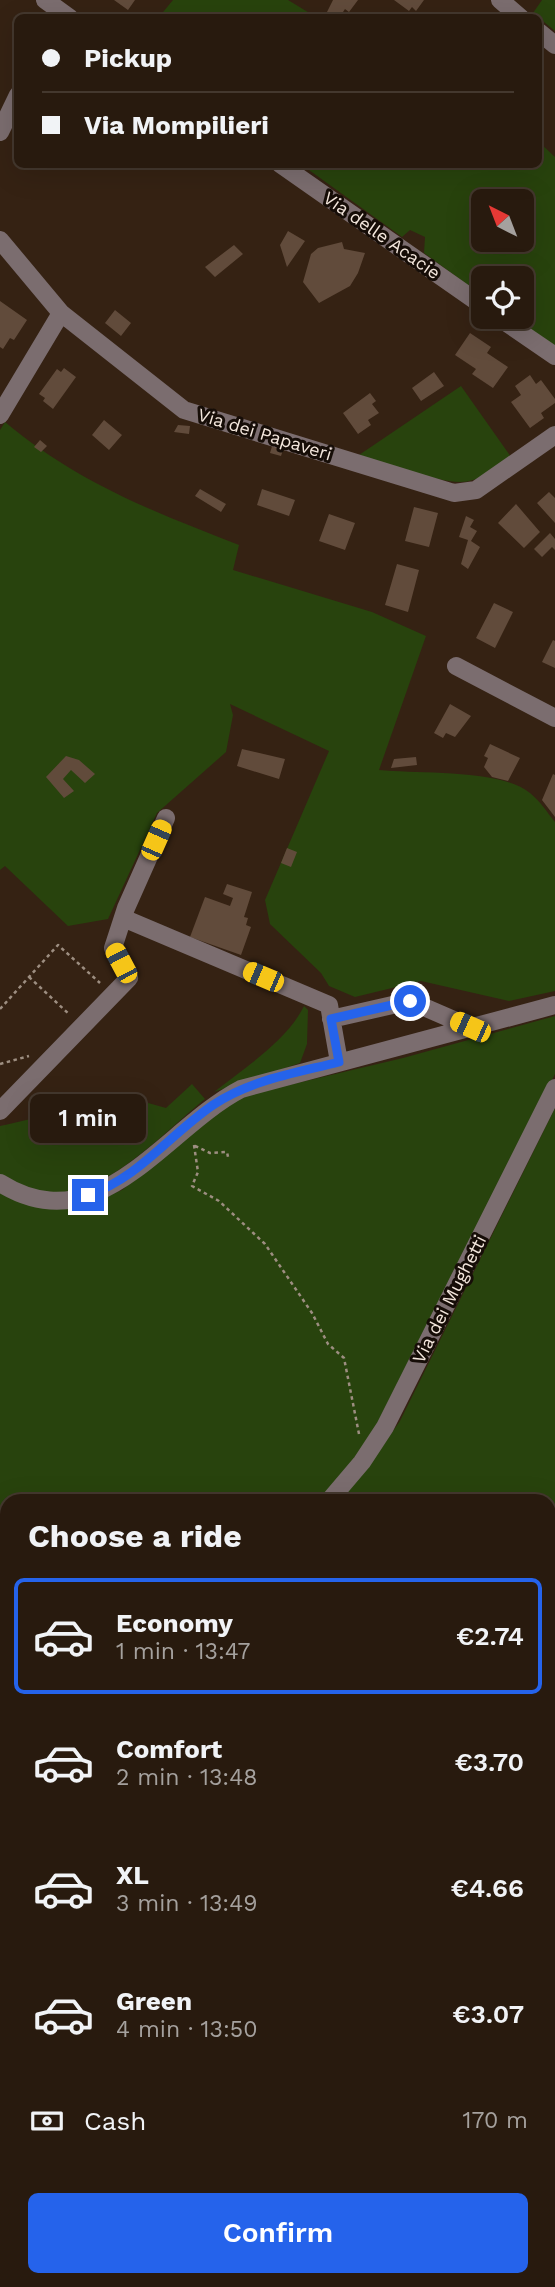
<!DOCTYPE html>
<meta charset="utf-8">
<style>
body{margin:0;font-family:"Work Sans",sans-serif;background:#34271c;color:#f1f3f6;height:100vh;display:flex;flex-direction:column;font-size:26px;white-space:nowrap}
*{box-sizing:border-box;margin:0}
p{font-size:23px;color:#a5a19e}
.icon{flex:none;width:38px;height:38px;fill:none;stroke:currentColor;stroke-width:2;stroke-linecap:round;stroke-linejoin:round}
.map{position:relative;flex:1;overflow:hidden}
.drawer{position:absolute;left:0px;top:1494px;width:556px;height:793px;display:flex;flex-direction:column;background:#281a0e;border-radius:21px 21px 0 0;box-shadow:0 7px 28px #0002,0 0 0 2px #44382e}
.drawer>*{flex:none}
.guide{position:absolute;left:14px;top:14px;width:528px;height:154px;border-radius:10px;box-shadow:0 7px 28px #0002,0 0 0 2px #44382e;display:grid;align-content:center;height:154px;padding:0 28px;background:#281a0e}
.needle{width:46px;rotate:318deg}
.controls{position:absolute;left:471px;top:189px;display:grid;gap:14px}
.controls a{display:grid;place-items:center;width:63px;height:63px;border-radius:10px;background:#281a0e;box-shadow:0 7px 28px #0002,0 0 0 2px #44382e;font-size:35px}
.end{position:absolute;width:32px;height:32px;margin:-16px;border:9px solid #2563eb;background:#fff;box-shadow:0 0 0 4px #fff}
.from{border-radius:50%}
.bubble{position:absolute;height:49px;border-radius:10px;background:#281a0e;box-shadow:0 7px 28px #0002,0 0 0 2px #44382e;font-size:23px;font-weight:600;line-height:49px;text-align:center}
.car{position:absolute;width:21px;height:42px;margin:-21px -10px;border-radius:9px;box-shadow:0 0 5px 2px #0007;background:linear-gradient(#f5c518 24%,#345 0 40%,#f5c518 0 76%,#345 0 86%,#f5c518 0)}
.guide b{display:flex;align-items:center;gap:24px;height:66px;font-size:26px}
.guide b+b{border-top:2px solid #44382e}
.guide i{width:18px;height:18px;background:#f1f3f6}
ul{padding:0;list-style:none}
li{display:flex;align-items:center;gap:21px;height:116px;margin:0 14px 10px;padding:0 14px;border:4px solid transparent;border-radius:10px}
li div{flex:1}
li b{display:block;font-size:26px}
li em{font-style:normal;font-weight:600}
li.selected{border-color:#2563eb}
li>.icon{width:63px;height:63px;stroke-width:1.5}
h2{padding:0 28px;font-size:32px;line-height:84px}
.pay{display:flex;align-items:center;gap:18px;height:77px;padding:0 28px;font-size:26px}
.pay p{margin-inline-start:auto}
.action{display:flex;gap:14px;margin-top:auto;padding:14px 28px}
.action a{flex:1;height:80px;border-radius:10px;background:#2563eb;color:#fff;font-size:28px;font-weight:600;line-height:80px;text-align:center}
.map>svg:first-child{display:block}
</style>
<div class="map">
<svg width="555" height="2287" viewBox="0 0 555 2287">
<rect width="100%" height="100%" fill="#352213"/>
<path fill="#28430d" fill-rule="evenodd" d="M173,0H288L316,17H159Z
M542,0H555V31L533,13Z
M539,142L555,157V346L512,317H522V278H483V296L424,253L425,237L410,230L402,237L302,165L539,164ZM483,201H522V240H483Z
M461,386L511,457C499,467 485,478 469,481C446,487 384,462 359,455Z
M5,422C78,483 152,511 239,545L233,570L372,612L426,636L379,770C419,774 501,769 530,793C540,801 547,812 555,822V991L509,1001L421,981L355,997L329,986L321,973L270,924L265,900L329,751L230,704L233,715L226,752L157,813L108,919L68,926L5,866L0,870V430Z
M304,1006L308,1010L307,1044L300,1063L214,1092C244,1068 287,1041 304,1006Z
M555,1016V1074L377,1426L354,1464L323,1501L7,1502V1840L0,1847V1191L26,1204L45,1208L86,1205L122,1190L223,1106L251,1094L403,1058Z
M192,1084L205,1099C165,1131 96,1207 40,1193C27,1190 13,1182 0,1176V1126C19,1122 40,1116 59,1114C99,1111 99,1130 141,1101L166,1108Z
M555,1108V1930L550,1941V1502H336L367,1468L400,1421Z"/>
<path fill="#614b3b" d="M114,0H135L128,10Z
M333,0H358L349,12L345,9L339,18H324Z
M394,0H424L416,11L412,7L409,11Z
M288,231L305,241L287,267L280,245Z
M342,242L344,249L365,253L358,273L350,286L319,303L303,282L311,254L318,248Z
M234,245L243,254L215,277L205,267Z
M0,301L27,320L14,340L10,338L3,349L0,347Z
M115,310L131,323L121,336L105,323Z
M470,333L491,347L487,353L508,367L493,388L472,374L476,369L455,355Z
M64,368L76,377L53,409L43,401L45,398L39,394L57,369L61,372Z
M434,372L444,386L421,401L412,388Z
M530,375L536,384L541,380L555,399V403L541,413L544,418L530,428L511,402L521,395L515,386Z
M370,393L376,401L372,404L379,413L368,420L371,425L358,434L343,413Z
M104,420L122,435L109,450L92,435Z
M178,425L190,426L189,434L174,432Z
M40,440L47,446L41,452L34,447Z
M273,443L284,447L281,456L270,453Z
M200,489L226,504L221,512L195,496Z
M262,489L295,500L289,516L257,505Z
M549,492L555,498V523L537,503Z
M516,504L540,532L524,548L498,523Z
M414,507L438,513L429,547L405,541Z
M329,514L355,523L345,550L319,541Z
M466,516L474,520L470,527L477,531L471,541L480,547L468,569L461,564L468,540L459,537Z
M550,533L555,539V550L552,547L542,557L534,549Z
M397,564L419,570L408,612L385,605Z
M494,603L513,612L495,648L476,638Z
M553,640L555,641V668L542,662Z
M450,704L471,716L455,737L446,733L443,738L434,733Z
M490,744L520,758L508,781L492,777L484,767L488,758L484,756Z
M242,749L285,759L279,779L237,766Z
M66,756L79,760L95,774L85,783L71,770L63,779L74,791L64,798L46,777Z
M416,757L417,765L391,768L394,759Z
M553,774L555,775V817L542,800Z
M287,848L297,852L291,867L281,863Z
M227,884L252,892L244,917L248,918L246,925L251,927L241,955L190,937L205,897L230,906L233,898L223,894Z
M7,1856V1876L0,1871V1863Z"/>
<g fill="none" stroke-linecap="round" stroke-linejoin="round">
<path stroke="#9d8e81" stroke-width="2.5" stroke-dasharray="3.5 3.5" stroke-linecap="butt" d="M29,977L70,1015
M0,1009L58,945L100,983
M0,1064L29,1056
M194,1145L198,1172L192,1186L219,1201L265,1244L312,1313L328,1344L344,1358L359,1434
M195,1146L210,1153L227,1152L228,1157"/>
<path stroke="#7b6d6f" stroke-width="18" d="M45,0L70,18
M500,0L521,18
M539,32L555,45
M0,132L18,95
M280,164L483,306
M0,240L61,313
M498,317L555,356
M0,415L61,313L184,410L454,493L476,490L555,435
M456,666L555,718
M123,918L329,1005L339,1062
M331,1019L410,1001L470,1027
M0,1111L129,978L113,948L126,908L166,818
M0,1183C99,1245 164,1129 241,1089L555,1005
M328,1502L362,1462L385,1427L555,1088
M550,1962L555,1955
M0,2191H7
M550,2253L555,2251
M394,2287L396,2280"/>
</g>
<g fill="none" stroke-linecap="round" stroke-linejoin="round">
<path stroke="#2563eb" stroke-width="9" d="M88,1195C139,1178 169,1135 213,1105C250,1080 296,1073 339,1062L331,1019L410,1001"/>
</g>
<g text-anchor="middle" dominant-baseline="central" stroke-width="6" stroke-linejoin="round" paint-order="stroke">
<g font-size="18" fill="#f3e6dc" stroke="#160d07">
<text transform="translate(382 235) rotate(35)">Via delle Acacie</text>
<text transform="translate(265 434) rotate(17)">Via dei Papaveri</text>
<text transform="translate(449 1299) rotate(-63)">Via dei Mughetti</text>
</g>
</g>
</svg>
<div class="controls">
<a><svg class="needle" viewBox="-14 -14 28 28"><path d="M0-13l5 13h-10z" fill="#e53935"/><path d="M0 13l5-13h-10z" fill="#a5a19e"/></svg></a>
<a><svg class="icon" aria-label="locate" viewBox="0 0 24 24"><circle cx="12" cy="12" r="6"/><path d="M12 2v4M12 18v4M2 12h4M18 12h4"/></svg></a>
</div>
<i class="end from" style="left:410px;top:1001px"></i>
<i class="end" style="left:88px;top:1195px"></i>
<div class="bubble" style="left:30px;top:1094px;width:116px">1 min</div>
<i class="car" style="left:156px;top:840px;rotate:24deg"></i>
<i class="car" style="left:121px;top:963px;rotate:332deg"></i>
<i class="car" style="left:263px;top:977px;rotate:293deg"></i>
<i class="car" style="left:470px;top:1027px;rotate:294deg"></i>
<div class="guide">
<b><i class="from"></i>Pickup</b>
<b><i></i>Via Mompilieri</b>
</div>
<section class="drawer">
<h2>Choose a ride</h2>
<ul>
<li class="selected"><svg class="icon" aria-label="car" viewBox="0 0 24 24"><path d="M5 17H2v-5l4-1 3-4h7l3 4 3 1v5h-3M9 17h6M6 11h13"/><circle cx="7" cy="17" r="2"/><circle cx="17" cy="17" r="2"/></svg><div><b>Economy</b><p>1 min · 13:47</p></div><em>€2.74</em></li>
<li><svg class="icon" aria-label="car" viewBox="0 0 24 24"><path d="M5 17H2v-5l4-1 3-4h7l3 4 3 1v5h-3M9 17h6M6 11h13"/><circle cx="7" cy="17" r="2"/><circle cx="17" cy="17" r="2"/></svg><div><b>Comfort</b><p>2 min · 13:48</p></div><em>€3.70</em></li>
<li><svg class="icon" aria-label="car" viewBox="0 0 24 24"><path d="M5 17H2v-5l4-1 3-4h7l3 4 3 1v5h-3M9 17h6M6 11h13"/><circle cx="7" cy="17" r="2"/><circle cx="17" cy="17" r="2"/></svg><div><b>XL</b><p>3 min · 13:49</p></div><em>€4.66</em></li>
<li><svg class="icon" aria-label="car" viewBox="0 0 24 24"><path d="M5 17H2v-5l4-1 3-4h7l3 4 3 1v5h-3M9 17h6M6 11h13"/><circle cx="7" cy="17" r="2"/><circle cx="17" cy="17" r="2"/></svg><div><b>Green</b><p>4 min · 13:50</p></div><em>€3.07</em></li>
</ul>
<div class="pay"><svg class="icon" aria-label="cash" viewBox="0 0 24 24"><path d="M3 7h18v10H3z"/><circle cx="12" cy="12" r="2"/></svg>Cash<p>170 m</p></div>
<div class="action"><a>Confirm</a></div>
</section>
</div>
